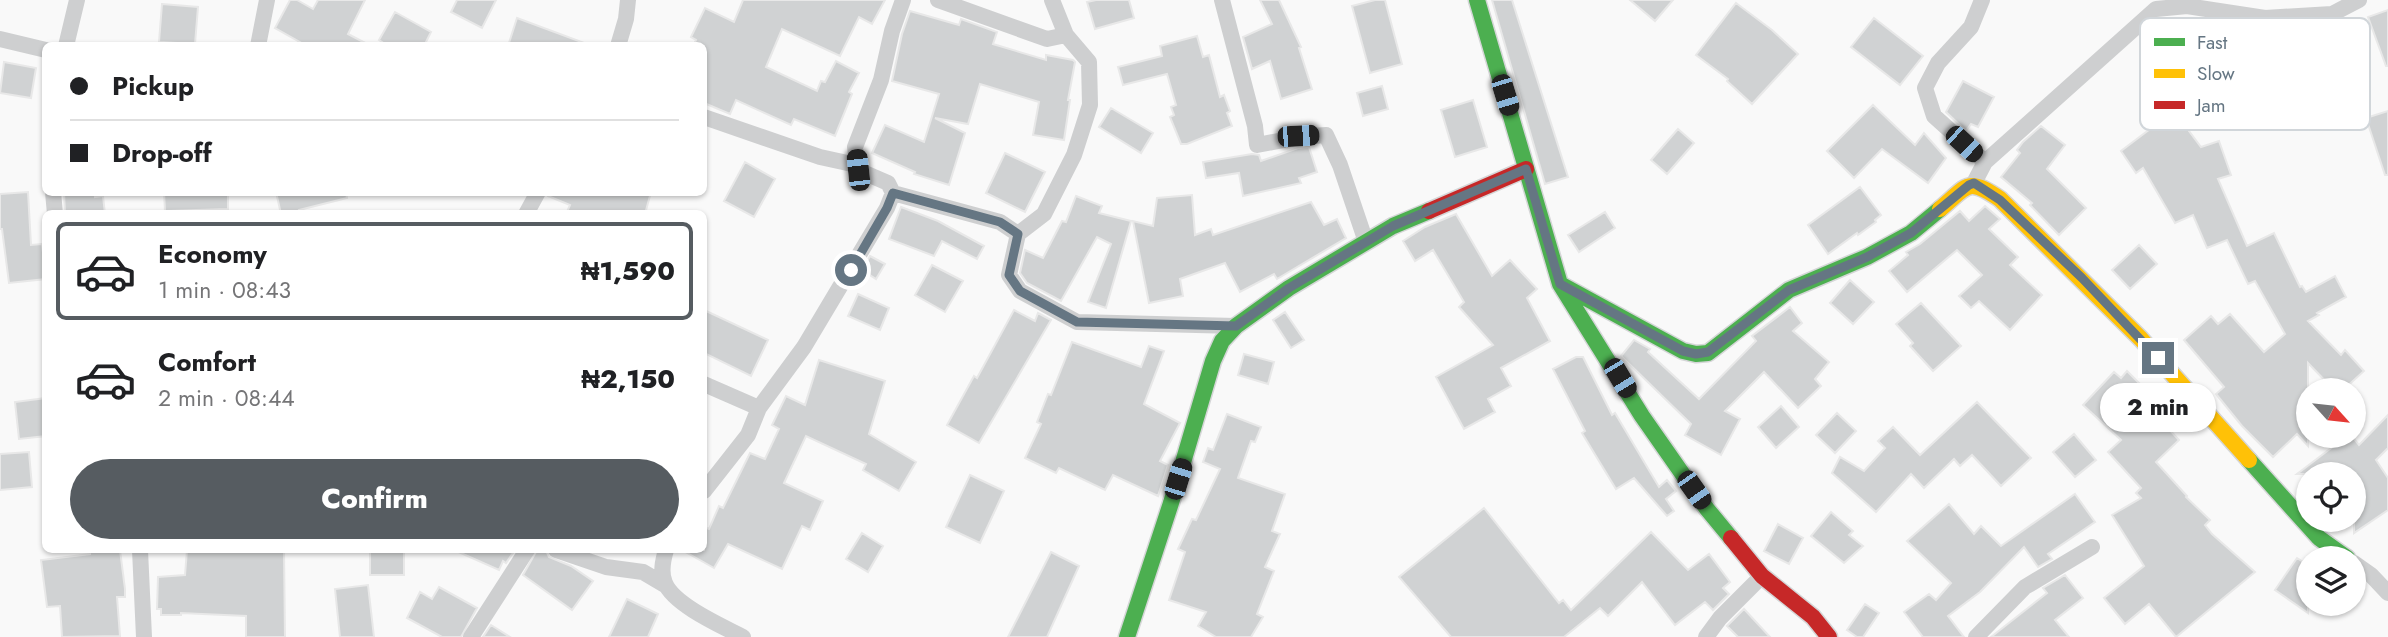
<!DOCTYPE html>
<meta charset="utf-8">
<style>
body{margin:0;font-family:Jost,sans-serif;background:#f2f2f2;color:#202124;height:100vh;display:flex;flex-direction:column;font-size:26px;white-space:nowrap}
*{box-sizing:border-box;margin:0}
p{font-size:23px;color:#757577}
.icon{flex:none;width:38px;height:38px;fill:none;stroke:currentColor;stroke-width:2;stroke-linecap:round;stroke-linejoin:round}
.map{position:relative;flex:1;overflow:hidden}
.side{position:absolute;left:42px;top:210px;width:665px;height:343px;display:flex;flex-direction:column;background:#fff;border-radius:10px;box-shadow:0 2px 5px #0004}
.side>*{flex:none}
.guide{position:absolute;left:42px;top:42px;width:665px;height:154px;border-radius:10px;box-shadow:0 2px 5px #0004;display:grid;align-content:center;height:154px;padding:0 28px;background:#fff}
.needle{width:46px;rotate:117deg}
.tools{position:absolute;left:2296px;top:378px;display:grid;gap:14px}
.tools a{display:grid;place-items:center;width:70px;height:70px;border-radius:50%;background:#fff;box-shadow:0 2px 5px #0004;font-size:35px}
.end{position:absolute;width:32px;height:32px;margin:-16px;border:9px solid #657683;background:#fff;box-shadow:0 0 0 4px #fff}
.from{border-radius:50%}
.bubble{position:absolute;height:49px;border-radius:24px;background:#fff;box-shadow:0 2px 5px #0004;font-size:23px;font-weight:800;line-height:49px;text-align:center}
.car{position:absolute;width:21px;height:42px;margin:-21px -10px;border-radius:9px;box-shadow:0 0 5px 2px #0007;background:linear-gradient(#222 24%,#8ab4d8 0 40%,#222 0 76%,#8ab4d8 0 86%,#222 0)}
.guide b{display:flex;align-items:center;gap:24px;height:66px;font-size:26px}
.guide b+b{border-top:2px solid #e0e0e0}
.guide i{width:18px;height:18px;background:#202124}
ul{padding:12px 0 0;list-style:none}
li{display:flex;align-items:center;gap:21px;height:98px;margin:0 14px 10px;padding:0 14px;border:4px solid transparent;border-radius:10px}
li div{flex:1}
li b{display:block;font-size:26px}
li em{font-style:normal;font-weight:800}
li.on{border-color:#565c61}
li>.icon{width:63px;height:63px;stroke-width:1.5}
.action{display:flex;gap:14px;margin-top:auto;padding:14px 28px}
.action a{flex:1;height:80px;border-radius:42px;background:#565c61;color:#fff;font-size:28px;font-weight:800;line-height:80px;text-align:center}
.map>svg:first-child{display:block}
</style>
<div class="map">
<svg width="2388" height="637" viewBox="0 0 2388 637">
<rect width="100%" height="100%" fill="#f9f9f9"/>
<path fill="#d0d2d3" stroke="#e8e8e8" stroke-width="2" d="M290,0H297L313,9L318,0H365L348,34L371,46H307L275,28Z
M457,0H496L482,28L451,12Z
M743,0H885L872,24L859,17L840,56L782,29L766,67L817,91L821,81L825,82L836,61L859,73L849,92L852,94L835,136L794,119L791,125L736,100L730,114L704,103V46H693L696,40L691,37L705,8L734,22Z
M1096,0H1129L1134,18L1095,29L1087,2Z
M1260,0H1279L1301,47L1299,48L1312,89L1281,99L1270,61L1252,69L1243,37L1272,24Z
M1375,0H1385L1402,64L1370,73L1352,6Z
M1492,0H1512L1568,177L1545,184Z
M1630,0H1673L1655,21Z
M1736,3L1772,30L1798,54L1752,104L1727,81L1728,79L1696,55Z
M162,4L198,7L195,44L159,42Z
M2388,10V66H2386L2368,17Z
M910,11L959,25L961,19L997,32L993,44L1046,60V55L1073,60L1075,62L1068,100H1070L1064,140L1033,135L1039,102L980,84L968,124L935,118L965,133L949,185L914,174L915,172L872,153L885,125L924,142L939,94L892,81L902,34Z
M395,12L431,32L424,46H388L379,40Z
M517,18L587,44L586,46H508Z
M1874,18L1923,56L1900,85L1851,47Z
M1197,36L1203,57L1209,55L1220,97L1224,95L1230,111L1227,113L1232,126L1187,144H1181L1170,117L1174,115L1171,107L1176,105L1167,74L1123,85L1118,67L1162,56L1160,46Z
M4,62L36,68L31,98L0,93Z
M1963,81L1994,97L1978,127L1971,124L1966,131L1946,112Z
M1382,86L1388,109L1363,116L1357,93Z
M1473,100L1487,147L1455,157L1441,110Z
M1873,105L1915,145L1924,133L1946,158L1928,183L1882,149L1854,178L1827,151Z
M1111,108L1153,133L1141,153L1099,127Z
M2174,111L2201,147L2219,141L2231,175L2218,179L2247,246L2274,233L2300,287L2302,286L2306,292L2335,276L2346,297L2317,313L2319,315L2308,321L2341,355L2345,350L2364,371L2343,390H2334L2308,363V446L2297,434L2273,457L2242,426L2216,394L2224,387L2184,340L2211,316L2218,324L2230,314L2264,352L2285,334L2255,281L2248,284L2227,240L2207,248L2193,215L2175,223L2143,168L2136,173L2121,151Z
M2388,111V175H2385L2366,118Z
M2041,126L2065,145L2047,169L2086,208L2059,235L2030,205L2032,203L2001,177L2020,153L2017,150L2023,142Z
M1678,129L1694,143L1667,174L1651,160Z
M1309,147L1317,172L1299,178L1301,183L1243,196L1239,173L1206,178L1203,162L1252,154L1259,155L1261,161L1298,148Z
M1005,153L1045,172L1025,212L986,193Z
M745,162L775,179L754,217L724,201Z
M1860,187L1881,215L1875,220L1876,222L1858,235L1857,233L1828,254L1808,225Z
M28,192L31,245L42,244L46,279L9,283L2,229H0V194Z
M64,192H95V197L103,196L105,214H65Z
M164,192H228V209L165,211Z
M276,192H346L347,198L299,210L300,214H281Z
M548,192H651L645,214H566L570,205L548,196Z
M1192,195L1195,235L1211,229L1213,235L1311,202L1324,225L1337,219L1346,238L1277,279L1274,274L1240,292L1225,263L1180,279L1183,296L1149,303L1133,221L1153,226L1157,198Z
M1076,196L1102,206L1099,213L1131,221L1106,308L1088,302L1111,244L1097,237L1061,301L1027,283L1020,273L1025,250L1043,258L1062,221L1066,222Z
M1985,206L2000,219L1989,229L2018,257L2010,265L2042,295L2010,330L1979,301L1971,308L1959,296L1982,275L1957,250L1907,292L1889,271L1908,255L1906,252L1920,244L1960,211L1969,221Z
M901,207L938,221L984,246L977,259L942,241L934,256L889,239Z
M1605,212L1615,228L1579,252L1568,235Z
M1456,214L1492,276L1510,260L1537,289L1527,298L1550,341L1501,368L1511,386L1488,399L1495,412L1464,429L1436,377L1493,345L1459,307L1464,302L1433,250L1415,261L1403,241L1425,227Z
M2139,245L2157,264L2130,289L2112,270Z
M870,256L885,264L876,279L862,270Z
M932,265L963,281L945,312L915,295Z
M1850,280L1874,302L1853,324L1830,303Z
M858,294L889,308L880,330L848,316Z
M1921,303L1961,346L1933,371L1910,346L1913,343L1896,324Z
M1790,307L1802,323L1793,331L1829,362L1815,379L1821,386L1798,408L1764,372L1725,411L1740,419L1721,455L1685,435L1691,424L1621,356L1634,340L1650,349L1648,352L1699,399L1756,341L1752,336Z
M704,310L768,340L751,376L704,353Z
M1014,310L1035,321L1038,313L1051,320L979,443L947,425L974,376L977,378Z
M1285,312L1304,340L1291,348L1273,320Z
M1072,342L1141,367L1149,346L1164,351L1144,404L1180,423L1160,461L1168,465L1158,496L1113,475L1105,490L1059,468L1056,473L1025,458L1041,424L1037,422L1048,394L1051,395Z
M1244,354L1274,362L1268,384L1238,375Z
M1576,357H1583L1612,415L1615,413L1659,487L1667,480L1676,491L1666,499L1674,511L1667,516L1634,478L1616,489L1582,433L1585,431L1553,369Z
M819,360L885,381L869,434L916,462L899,491L863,470L866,464L806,436L784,483L823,501L810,530L802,526L782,569L728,544L714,568L682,550H704V527L709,529L719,506L723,508L750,453L765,459L779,429L772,425L786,396L805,405Z
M2127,371L2140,384L2135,389L2143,396L2141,399L2179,440L2156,462L2187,496L2186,497L2210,520L2205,525L2212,534L2255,572L2176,637L2149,604L2125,624L2104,598L2144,566L2112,515L2141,498L2136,493L2141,488L2108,452L2121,440L2083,405L2114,372L2121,378Z
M46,398V436L19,439L15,402Z
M1977,402L2031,458L2001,486L1972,455L1960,466L1954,459L1924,488L1911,474L1876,512L1832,473L1840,457L1864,471L1885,448L1878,441L1893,427L1920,455Z
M1781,406L1799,427L1776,448L1758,427Z
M1837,413L1856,431L1835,453L1816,435Z
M1227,414L1261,427L1255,442L1251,441L1238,478L1285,494L1272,531L1280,534L1265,567L1274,571L1257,614L1263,617L1251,637H1216L1198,626L1206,612L1169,600L1185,552L1178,549L1192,519L1196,520L1220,469L1203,462L1208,448L1213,450Z
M2388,415V448L2376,460L2388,478V510L2354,533V474H2297L2347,436H2352L2359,445Z
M2074,434L2096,460L2075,477L2053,452Z
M29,452L32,487L0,490V454Z
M970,475L1004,491L980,543L946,527Z
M2075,494L2095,522L2048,554L2052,559L2038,567L2024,547L1980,592L1948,616L1964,637H1923L1904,612L1929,594L1936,600L1951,583L1907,541L1949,504L1974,534L1981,526L2001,546Z
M1484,508L1559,603L1563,600L1571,610L1651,532L1688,570L1709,554L1730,582L1723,588L1729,594L1713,610L1705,602L1675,625L1642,582L1608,616L1600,608L1564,637H1451L1399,577Z
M1831,512L1853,531L1849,535L1863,546L1844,563L1811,536Z
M1778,524L1803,538L1789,564L1764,551Z
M862,533L883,546L868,572L846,559Z
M106,550H120L125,589V597H117L120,636L62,637L60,606L47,607L41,560L90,554V552Z
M187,550H284L285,637H246V616L181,613V615H161V609H157L158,577L185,575Z
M370,550H404V575H370Z
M454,550H515L506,563L503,561L499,570Z
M537,550H546L549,557L571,566L593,581L572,610L523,575Z
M1051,552L1079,566L1047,637H1008Z
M2297,558L2308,565V613L2275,590Z
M2065,575L2083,598L2055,620L2069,637H1991L2047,593L2043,588Z
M368,585L374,637H340L335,589Z
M439,587L477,608L461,637H442L407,618L420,592L432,599Z
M627,599L658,614L648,637H609Z
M1865,604L1879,613L1863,637H1857L1847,630Z
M1744,609L1770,637H1738L1727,626Z
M491,625L510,637H483Z"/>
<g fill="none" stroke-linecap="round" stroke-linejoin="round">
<g stroke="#d5d6d7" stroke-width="19">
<path id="fast" d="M1477,0L1560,284L1642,416L1707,509L1731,538
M1560,284L1683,351L1696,354L1708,353L1789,290L1867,257L1911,233L1940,209
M2249,460L2319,538L2347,558
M1127,637L1171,503L1213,361L1222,341L1236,326L1289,288L1393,226L1429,211"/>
</g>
<g stroke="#d5d6d7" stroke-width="19">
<path id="slow" d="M1940,209C1968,186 1966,176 2000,199L2141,339L2249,460"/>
</g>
<g stroke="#d5d6d7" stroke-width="19">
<path id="jam" d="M1429,211L1526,169
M1731,538L1762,576L1813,617L1829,637"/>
</g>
<path stroke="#cecfd0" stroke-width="16" d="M938,0L1047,39L1066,35
M1052,0L1066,35L1089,62L1090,105L1074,155L1044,214L1018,234L1009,275L1020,291L1077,322L1236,326
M1222,0L1255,126L1257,145L1299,137L1326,135L1340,165L1366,242
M1982,0L1971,27L1938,63L1925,88L1934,116L1985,162
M0,39L46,50
M66,46L77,0
M258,46L267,0
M618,46L626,19L628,0
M704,117L820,157L852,164L858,170L855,147L881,80L892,31L903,0
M1974,183L1985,162L2156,9L2187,6L2265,18L2332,14L2359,0
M53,192L55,214
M893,193L1000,222L1018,234
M526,214L538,192
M704,384L759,408
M704,491L748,435L759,408L804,347L887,208L893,193L888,183L858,170
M140,550L144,637
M556,550L606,567L643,572L665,585
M666,550C663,560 660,572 665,583C674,605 722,626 743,637
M2354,563L2371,575L2388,593
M471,637L527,550
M1706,637L1720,618L1762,576
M1976,637L2025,587L2092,547"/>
<use href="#fast" stroke="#4caf50" stroke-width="16"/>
<use href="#slow" stroke="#ffc107" stroke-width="16"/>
<use href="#jam" stroke="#c62828" stroke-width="16"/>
</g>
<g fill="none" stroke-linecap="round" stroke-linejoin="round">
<path stroke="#657683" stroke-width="9" d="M851,270L887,208L893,193L1000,222L1018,234L1009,275L1020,291L1077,322L1236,326L1289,288L1393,226L1526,169L1560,284L1683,351L1696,354L1708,352L1789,290L1867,257L1911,233L1969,185L1974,183L2000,200L2082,278L2158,358"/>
</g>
<rect x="2140" y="18" width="230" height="112" rx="10" fill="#fff" stroke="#d1d6da" stroke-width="2"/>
<rect x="2154" y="38" width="31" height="8" fill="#4caf50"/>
<rect x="2154" y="69" width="31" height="9" fill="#ffc107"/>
<rect x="2154" y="101" width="31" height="8" fill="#c62828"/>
<g font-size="19" fill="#657683">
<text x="2197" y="49">Fast</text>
<text x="2197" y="80">Slow</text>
<text x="2197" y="112">Jam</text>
</g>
</svg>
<div class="tools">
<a><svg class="needle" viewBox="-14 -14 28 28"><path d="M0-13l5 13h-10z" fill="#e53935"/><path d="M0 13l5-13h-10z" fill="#757577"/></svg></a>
<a><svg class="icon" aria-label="locate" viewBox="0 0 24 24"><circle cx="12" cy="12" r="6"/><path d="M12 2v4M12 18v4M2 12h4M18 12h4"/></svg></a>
<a><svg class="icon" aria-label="layers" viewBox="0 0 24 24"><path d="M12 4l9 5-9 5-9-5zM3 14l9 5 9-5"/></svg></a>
</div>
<i class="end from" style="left:851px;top:270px"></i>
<i class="end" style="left:2158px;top:358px"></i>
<div class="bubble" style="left:2100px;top:383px;width:116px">2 min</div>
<i class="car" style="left:1505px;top:95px;rotate:163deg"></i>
<i class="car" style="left:1298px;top:136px;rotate:87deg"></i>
<i class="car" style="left:1964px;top:144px;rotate:133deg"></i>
<i class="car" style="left:858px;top:170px;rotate:354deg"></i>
<i class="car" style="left:1620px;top:378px;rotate:149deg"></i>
<i class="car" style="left:1178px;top:479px;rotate:17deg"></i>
<i class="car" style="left:1694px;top:490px;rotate:145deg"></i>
<div class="guide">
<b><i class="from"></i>Pickup</b>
<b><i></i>Drop-off</b>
</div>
<section class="side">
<ul>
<li class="on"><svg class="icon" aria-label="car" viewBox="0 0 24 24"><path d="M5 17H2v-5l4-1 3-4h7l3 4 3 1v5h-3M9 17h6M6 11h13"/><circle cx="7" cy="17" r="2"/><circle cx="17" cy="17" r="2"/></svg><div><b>Economy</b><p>1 min · 08:43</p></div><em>₦1,590</em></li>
<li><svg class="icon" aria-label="car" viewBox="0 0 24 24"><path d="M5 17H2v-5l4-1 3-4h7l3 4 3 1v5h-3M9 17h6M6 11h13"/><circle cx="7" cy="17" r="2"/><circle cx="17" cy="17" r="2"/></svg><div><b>Comfort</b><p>2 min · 08:44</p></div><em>₦2,150</em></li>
</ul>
<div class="action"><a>Confirm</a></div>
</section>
</div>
